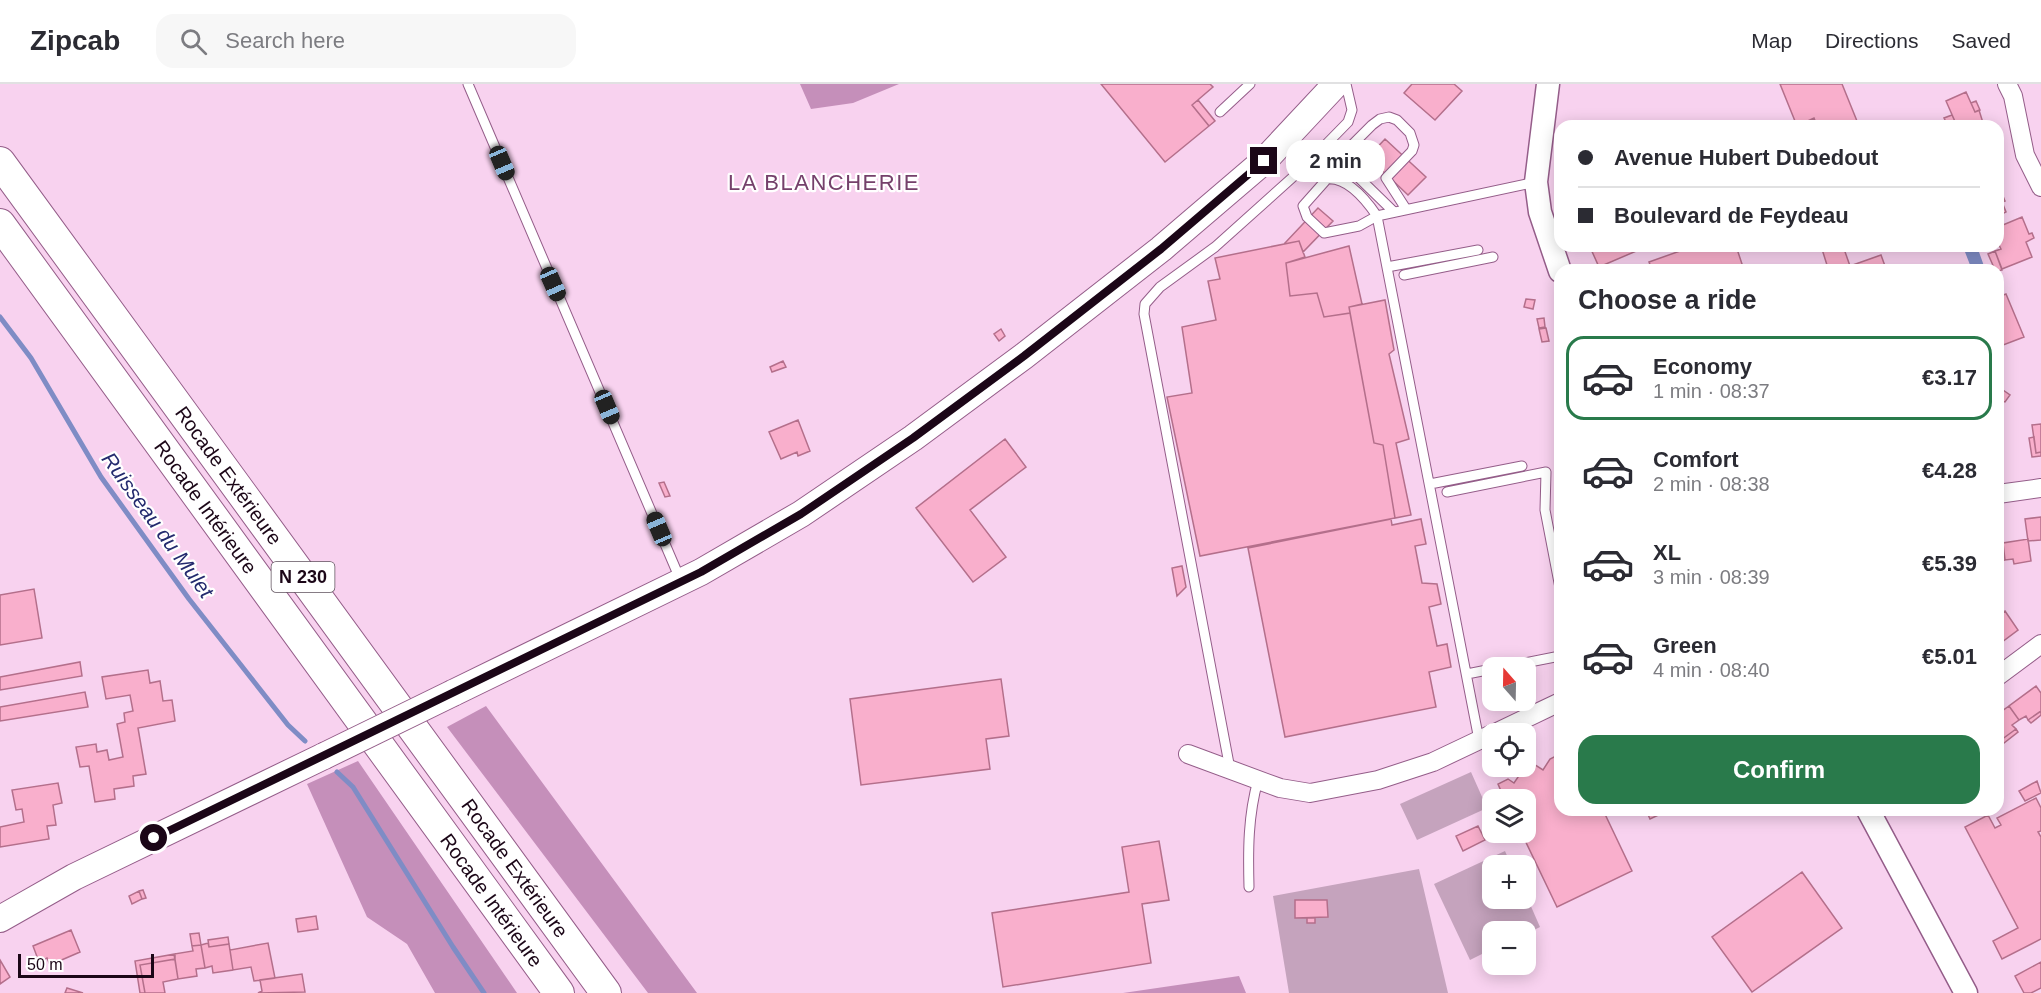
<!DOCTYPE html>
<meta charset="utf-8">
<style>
body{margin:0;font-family:Helvetica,sans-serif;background:#f7f7f7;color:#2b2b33;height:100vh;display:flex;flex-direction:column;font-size:22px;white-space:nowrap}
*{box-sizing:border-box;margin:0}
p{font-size:20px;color:#7c7c81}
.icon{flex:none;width:33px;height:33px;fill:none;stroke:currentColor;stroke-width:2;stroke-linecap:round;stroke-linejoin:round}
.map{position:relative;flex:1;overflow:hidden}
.panel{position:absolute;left:1554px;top:180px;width:450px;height:552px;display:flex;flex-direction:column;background:#fff;border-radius:18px;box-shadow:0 3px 15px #0003}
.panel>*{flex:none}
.top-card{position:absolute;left:1554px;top:36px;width:450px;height:132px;border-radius:18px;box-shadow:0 3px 15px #0003;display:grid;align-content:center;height:132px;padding:0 24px;background:#fff}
.needle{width:39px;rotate:340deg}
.buttons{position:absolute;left:1482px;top:573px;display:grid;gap:12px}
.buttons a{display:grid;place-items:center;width:54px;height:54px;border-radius:12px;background:#fff;box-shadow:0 3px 15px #0003;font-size:30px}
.scale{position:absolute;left:18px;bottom:15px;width:136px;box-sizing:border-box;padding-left:6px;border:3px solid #1b0617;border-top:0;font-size:16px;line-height:21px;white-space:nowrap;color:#1b0617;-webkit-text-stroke:4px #fff;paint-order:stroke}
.end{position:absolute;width:27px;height:27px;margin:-14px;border:8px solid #1b0617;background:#fff;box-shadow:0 0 0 3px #fff}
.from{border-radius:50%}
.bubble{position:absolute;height:42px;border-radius:18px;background:#fff;box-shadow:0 3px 15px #0003;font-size:20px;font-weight:700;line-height:42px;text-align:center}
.car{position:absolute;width:18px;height:36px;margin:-18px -9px;border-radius:8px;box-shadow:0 0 4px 2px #0007;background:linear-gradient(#222 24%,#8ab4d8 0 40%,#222 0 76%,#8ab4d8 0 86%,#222 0)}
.top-card b{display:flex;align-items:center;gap:21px;height:57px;font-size:22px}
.top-card b+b{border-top:2px solid #e1e1e2}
.top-card i{width:15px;height:15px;background:#2b2b33}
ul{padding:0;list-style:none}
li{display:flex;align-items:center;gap:18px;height:84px;margin:0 12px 9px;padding:0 12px;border:3px solid transparent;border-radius:18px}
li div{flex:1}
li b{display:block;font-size:22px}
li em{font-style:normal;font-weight:700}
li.on{border-color:#297a4b}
li>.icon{width:54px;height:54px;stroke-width:1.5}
h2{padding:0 24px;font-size:27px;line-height:72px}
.button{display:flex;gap:12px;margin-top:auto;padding:12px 24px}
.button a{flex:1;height:69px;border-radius:18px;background:#297a4b;color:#fff;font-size:24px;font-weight:700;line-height:69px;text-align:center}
header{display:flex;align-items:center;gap:36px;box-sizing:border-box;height:84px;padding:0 30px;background:#fff;border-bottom:2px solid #e1e1e2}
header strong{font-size:28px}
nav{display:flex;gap:33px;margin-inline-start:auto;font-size:21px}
.search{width:420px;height:54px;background:#f7f7f7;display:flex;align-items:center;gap:15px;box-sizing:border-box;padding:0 21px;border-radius:18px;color:#7c7c81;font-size:22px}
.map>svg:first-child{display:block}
</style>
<header>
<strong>Zipcab</strong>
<div class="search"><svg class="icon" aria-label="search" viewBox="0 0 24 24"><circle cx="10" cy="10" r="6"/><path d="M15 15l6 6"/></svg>Search here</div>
<nav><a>Map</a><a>Directions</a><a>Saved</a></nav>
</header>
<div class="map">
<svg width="2041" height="909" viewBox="0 0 2041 909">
<rect width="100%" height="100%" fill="#f8d2ef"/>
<path fill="#c5a3bd" d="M1471,688L1487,724L1417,756L1400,720Z
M1505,767L1511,781L1492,782V814H1526V811L1540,843L1526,850V848H1492V865L1470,876L1434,800Z
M1419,785L1448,909H1289L1273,812Z"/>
<path fill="#c58fba" d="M800,0H899L853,19L811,25Z
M486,622L697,909H648L447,643Z
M358,677L517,909H435L407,860L367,833L307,700Z
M1239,892L1246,909H1123Z"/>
<path fill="#7f8cc5" d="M1968,162L1981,163L1979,168L1984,182L1972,186L1965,168Z"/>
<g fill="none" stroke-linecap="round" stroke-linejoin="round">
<path stroke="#7f8cc5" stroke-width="5" d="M0,233L31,274L101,393L189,515L288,641L305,657
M337,688L353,703L453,863L484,909"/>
</g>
<path fill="#f9afcc" stroke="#b46f8b" stroke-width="1.5" d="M1101,0H1210L1213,3L1192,21L1209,42L1165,78Z
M1412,0H1454L1462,7L1435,36L1404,9Z
M1780,0H1842L1859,42H1817L1814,34L1797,42Z
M1966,8L1975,28L1979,26L1984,42H1957L1946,17Z
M1198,16L1215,37L1209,42L1192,21Z
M1976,17L1980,26L1975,28L1971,19Z
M1952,31L1957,42H1948L1944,34Z
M1814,34L1817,42H1797Z
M1385,55L1426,93L1408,111L1368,73Z
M1998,100L2005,117L2002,118L2006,128L1998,132Z
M1318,124L1333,137L1303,168L1299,157L1284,160Z
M2022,133L2029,150L2032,149L2034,154L2026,158L2032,173L2002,185L1995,167L2001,165L1998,159V143Z
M1299,157L1305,173L1286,179L1290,212L1317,209L1324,233L1350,229L1374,359L1383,361L1395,434L1200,472L1167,313L1192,309L1182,243L1216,236L1208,197L1220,195L1215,174Z
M1349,162L1362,220L1349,223L1350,229L1324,233L1317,209L1290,212L1286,179Z
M1592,162H1648L1599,183L1590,163Z
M1694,162H1736L1744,186H1652L1649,178Z
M1821,162H1843L1850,182L1881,171L1885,182L1873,186H1813L1827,181Z
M1995,167L2002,186L1998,187L1995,186L1988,170Z
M2006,210L2024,253L1998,263V213Z
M1526,215L1535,216L1533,225L1524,223Z
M1385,216L1394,266L1389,270L1409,355L1396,359L1411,431L1395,434L1383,361L1374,359L1349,223Z
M1544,234L1545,243L1539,244L1537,235Z
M1546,244L1549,257L1542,258L1539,245Z
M1001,245L1005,252L999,257L994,250Z
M783,277L786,283L772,288L770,283Z
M2003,306L2010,311L2005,318L1998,316V313Z
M798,336L810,367L798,372L797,368L781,375L769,348Z
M2041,340V368L2036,369L2032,341Z
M2034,353L2036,369L2041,368V372L2032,373L2029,354Z
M1005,355L1026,383L970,426L1006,473L973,498L916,424Z
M664,398L670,412L665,413L659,399Z
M2041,433V456L2028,457L2025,435Z
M1391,435L1392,441L1421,435L1426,460L1415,462L1422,499L1437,500L1441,520L1429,523L1437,562L1447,560L1451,583L1429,588L1436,623L1285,653L1248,464Z
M2028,455L2031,477L2014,480L2013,475L2005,476L2003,459Z
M1998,459H2003L2005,476L1998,477Z
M1182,482L1186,503L1177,512L1172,484Z
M34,505L42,554L0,561V511Z
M2005,527L2018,546L1998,561V532Z
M80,578L82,592L0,606V593Z
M148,586L150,599L160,597L163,617L172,616L175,637L138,644L146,690L133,692L134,702L114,705L115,715L95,718L89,682L80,683L76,663L96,660L97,668L107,666L109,676L123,673L117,640L125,638L124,629L133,627L130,611L106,615L102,593Z
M1001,595L1009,652L986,655L990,685L861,701L850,615Z
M2036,602L2041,609V627L2028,636L2026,632L2019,636L2009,622Z
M85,608L88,623L0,637V623Z
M2009,622L2019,636L2012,641L2016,645L2001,656L1998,651V630Z
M2041,627V631L2031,639L2028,636Z
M2016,645L2018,648L2004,659L2001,656Z
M1560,670V726H1603L1632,787L1557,823L1521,748H1526V716H1505L1498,700L1508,695L1514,699L1529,677L1543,686L1550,675Z
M2037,697L2041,709L2025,717L2019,707Z
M58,699L62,719L53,721L56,741L47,742L49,755L0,763V743L24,738L22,725L16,726L12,706Z
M2036,714L2041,724V747L2038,748L2041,753V855L2002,875L1993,857L2018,844L1965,743L1988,731L1995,744L2001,741L1997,734Z
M1646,726H1669L1650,735Z
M1478,742L1485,756L1463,767L1456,752Z
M1159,757L1169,816L1142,820L1151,879L1003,903L992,829L1129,808L1122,763Z
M1802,788L1842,844L1752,908L1712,853Z
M143,806L146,814L142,815L139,807Z
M139,807L142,815L132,820L129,812Z
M1295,816H1327L1328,833L1295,834Z
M316,832L318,845L298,848L296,835Z
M1307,834H1315V839H1307Z
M71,846L80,868L50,881L47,874L39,878L33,862Z
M199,849L201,861L192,862L190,850Z
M228,853L229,860L209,863L208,856Z
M208,859L209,863L229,860L233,886L213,889L212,882L205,884L201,861Z
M268,859L275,894L254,897L251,883L233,886L230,866Z
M201,861L205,884L196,885L197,892L178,895L174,870L193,867L192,862Z
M175,870V875L140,881L145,909H140L135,877Z
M175,875L178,895L163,898L165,909H145L140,881Z
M0,876L10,893L0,900Z
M2041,878V904L2031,909H2024L2015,892Z
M302,890L305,908L258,909L262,907L260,896Z
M67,904L83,909H65Z"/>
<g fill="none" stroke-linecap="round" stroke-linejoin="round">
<g stroke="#945d89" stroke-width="11">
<path id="service" d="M468,0L680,495
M1220,28L1250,0
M1327,95C1347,93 1366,116 1377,132L1359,142L1324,149L1307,133L1303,122Z
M1327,95L1347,74
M1394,128L1356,91L1347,74L1349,64L1372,41L1380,35L1389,33L1397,36L1410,49L1414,61L1412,67L1386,94L1406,125
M1387,183L1478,166
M1404,191L1493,173
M1430,400L1522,382
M1447,408L1546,388L1545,426L1560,504
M1500,584L1560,572
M1467,590L1492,585
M1479,656L1377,132L1536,98
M1230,685L1144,230L1145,220L1160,203L1215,163L1303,84L1348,38L1352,26L1346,0
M1249,803C1248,766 1248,732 1258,696"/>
</g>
<g stroke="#945d89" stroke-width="20">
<path id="minor" d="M2007,0L2013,12L2025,71L2041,103
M1998,410L2041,404
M1998,592L2041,560
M1493,650L1560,618
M1188,670L1280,704L1310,709L1378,696L1433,678L1492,650"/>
</g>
<g stroke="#945d89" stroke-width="25">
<path id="tertiary" d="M1548,0L1536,98L1540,128L1560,187
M1868,726L1966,909"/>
</g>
<g stroke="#945d89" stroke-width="28">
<path id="secondary" d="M453,609L701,488L801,430L913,354L1024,272L1161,165L1264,77L1336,0
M0,835L74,793L324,672"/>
</g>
<g stroke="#945d89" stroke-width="32">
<g id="trunk">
<path id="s1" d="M0,78L606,909"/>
<path id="s2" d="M0,140L559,909"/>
</g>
</g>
<use href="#service" stroke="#fff" stroke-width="9"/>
<use href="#minor" stroke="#fff" stroke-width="18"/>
<use href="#tertiary" stroke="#fff" stroke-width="22"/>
<use href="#secondary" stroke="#fff" stroke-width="26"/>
<use href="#trunk" stroke="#fff" stroke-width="30"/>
<g stroke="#945d89" stroke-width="28" stroke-linecap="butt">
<path id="secondary-bridge" d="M324,672L453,609"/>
</g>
<use href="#secondary-bridge" stroke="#fff" stroke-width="26"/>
</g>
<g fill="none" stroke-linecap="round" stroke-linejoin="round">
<path stroke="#1b0617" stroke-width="8" d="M154,754L701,488L801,430L913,354L1024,272L1161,165L1264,77"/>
</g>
<g text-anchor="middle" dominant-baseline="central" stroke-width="4.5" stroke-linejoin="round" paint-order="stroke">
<rect fill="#fff" stroke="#5f515d" stroke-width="1.5" x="271.5" y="478" width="63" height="30" rx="4.5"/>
<g font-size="18" font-weight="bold" fill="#1b0617">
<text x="303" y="493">N 230</text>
</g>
<g font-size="20" fill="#1b0617" stroke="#fff">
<text stroke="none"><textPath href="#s1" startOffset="388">Rocade Extérieure</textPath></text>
<text stroke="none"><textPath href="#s2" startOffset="350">Rocade Intérieure</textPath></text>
<text stroke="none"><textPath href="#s1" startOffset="874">Rocade Extérieure</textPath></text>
<text stroke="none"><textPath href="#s2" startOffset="836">Rocade Intérieure</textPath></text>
</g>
<g font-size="21" font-style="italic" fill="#242a6e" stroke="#fff">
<text transform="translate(158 441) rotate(54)">Ruisseau du Mulet</text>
</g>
<g font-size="22" letter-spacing="1.5" fill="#75406b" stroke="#fff">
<text x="824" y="98">LA BLANCHERIE</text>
</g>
</g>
</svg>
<div class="buttons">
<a><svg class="needle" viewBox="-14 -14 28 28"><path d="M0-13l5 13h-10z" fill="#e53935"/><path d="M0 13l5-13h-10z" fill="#7c7c81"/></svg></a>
<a><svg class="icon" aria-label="locate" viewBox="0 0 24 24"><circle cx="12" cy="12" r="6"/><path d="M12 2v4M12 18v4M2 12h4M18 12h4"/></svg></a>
<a><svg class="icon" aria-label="layers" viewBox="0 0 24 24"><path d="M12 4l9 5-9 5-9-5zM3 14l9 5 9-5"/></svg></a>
<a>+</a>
<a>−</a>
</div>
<div class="scale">50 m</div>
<i class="end from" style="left:154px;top:754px"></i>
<i class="end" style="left:1264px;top:77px"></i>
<div class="bubble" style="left:1286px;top:56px;width:99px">2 min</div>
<i class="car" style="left:502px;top:79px;rotate:157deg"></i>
<i class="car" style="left:553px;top:200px;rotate:156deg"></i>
<i class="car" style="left:607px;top:323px;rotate:157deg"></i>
<i class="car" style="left:659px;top:445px;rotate:337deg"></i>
<div class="top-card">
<b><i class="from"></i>Avenue Hubert Dubedout</b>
<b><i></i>Boulevard de Feydeau</b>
</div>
<section class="panel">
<h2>Choose a ride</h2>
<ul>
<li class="on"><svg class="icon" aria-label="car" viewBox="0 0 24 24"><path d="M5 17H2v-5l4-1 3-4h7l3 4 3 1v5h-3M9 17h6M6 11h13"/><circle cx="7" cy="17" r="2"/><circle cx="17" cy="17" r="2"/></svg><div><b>Economy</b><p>1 min · 08:37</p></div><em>€3.17</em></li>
<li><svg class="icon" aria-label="car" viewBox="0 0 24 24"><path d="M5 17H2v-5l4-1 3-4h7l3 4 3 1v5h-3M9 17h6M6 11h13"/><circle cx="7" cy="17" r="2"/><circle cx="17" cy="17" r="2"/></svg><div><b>Comfort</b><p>2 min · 08:38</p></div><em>€4.28</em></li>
<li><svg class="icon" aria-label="car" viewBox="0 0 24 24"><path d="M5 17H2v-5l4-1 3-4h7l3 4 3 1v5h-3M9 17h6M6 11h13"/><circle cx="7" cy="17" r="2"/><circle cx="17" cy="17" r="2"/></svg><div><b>XL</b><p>3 min · 08:39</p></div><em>€5.39</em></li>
<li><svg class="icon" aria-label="car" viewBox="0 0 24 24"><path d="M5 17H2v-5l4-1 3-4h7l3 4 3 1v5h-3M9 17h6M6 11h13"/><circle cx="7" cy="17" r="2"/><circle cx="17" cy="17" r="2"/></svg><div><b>Green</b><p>4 min · 08:40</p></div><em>€5.01</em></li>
</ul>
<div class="button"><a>Confirm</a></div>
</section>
</div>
